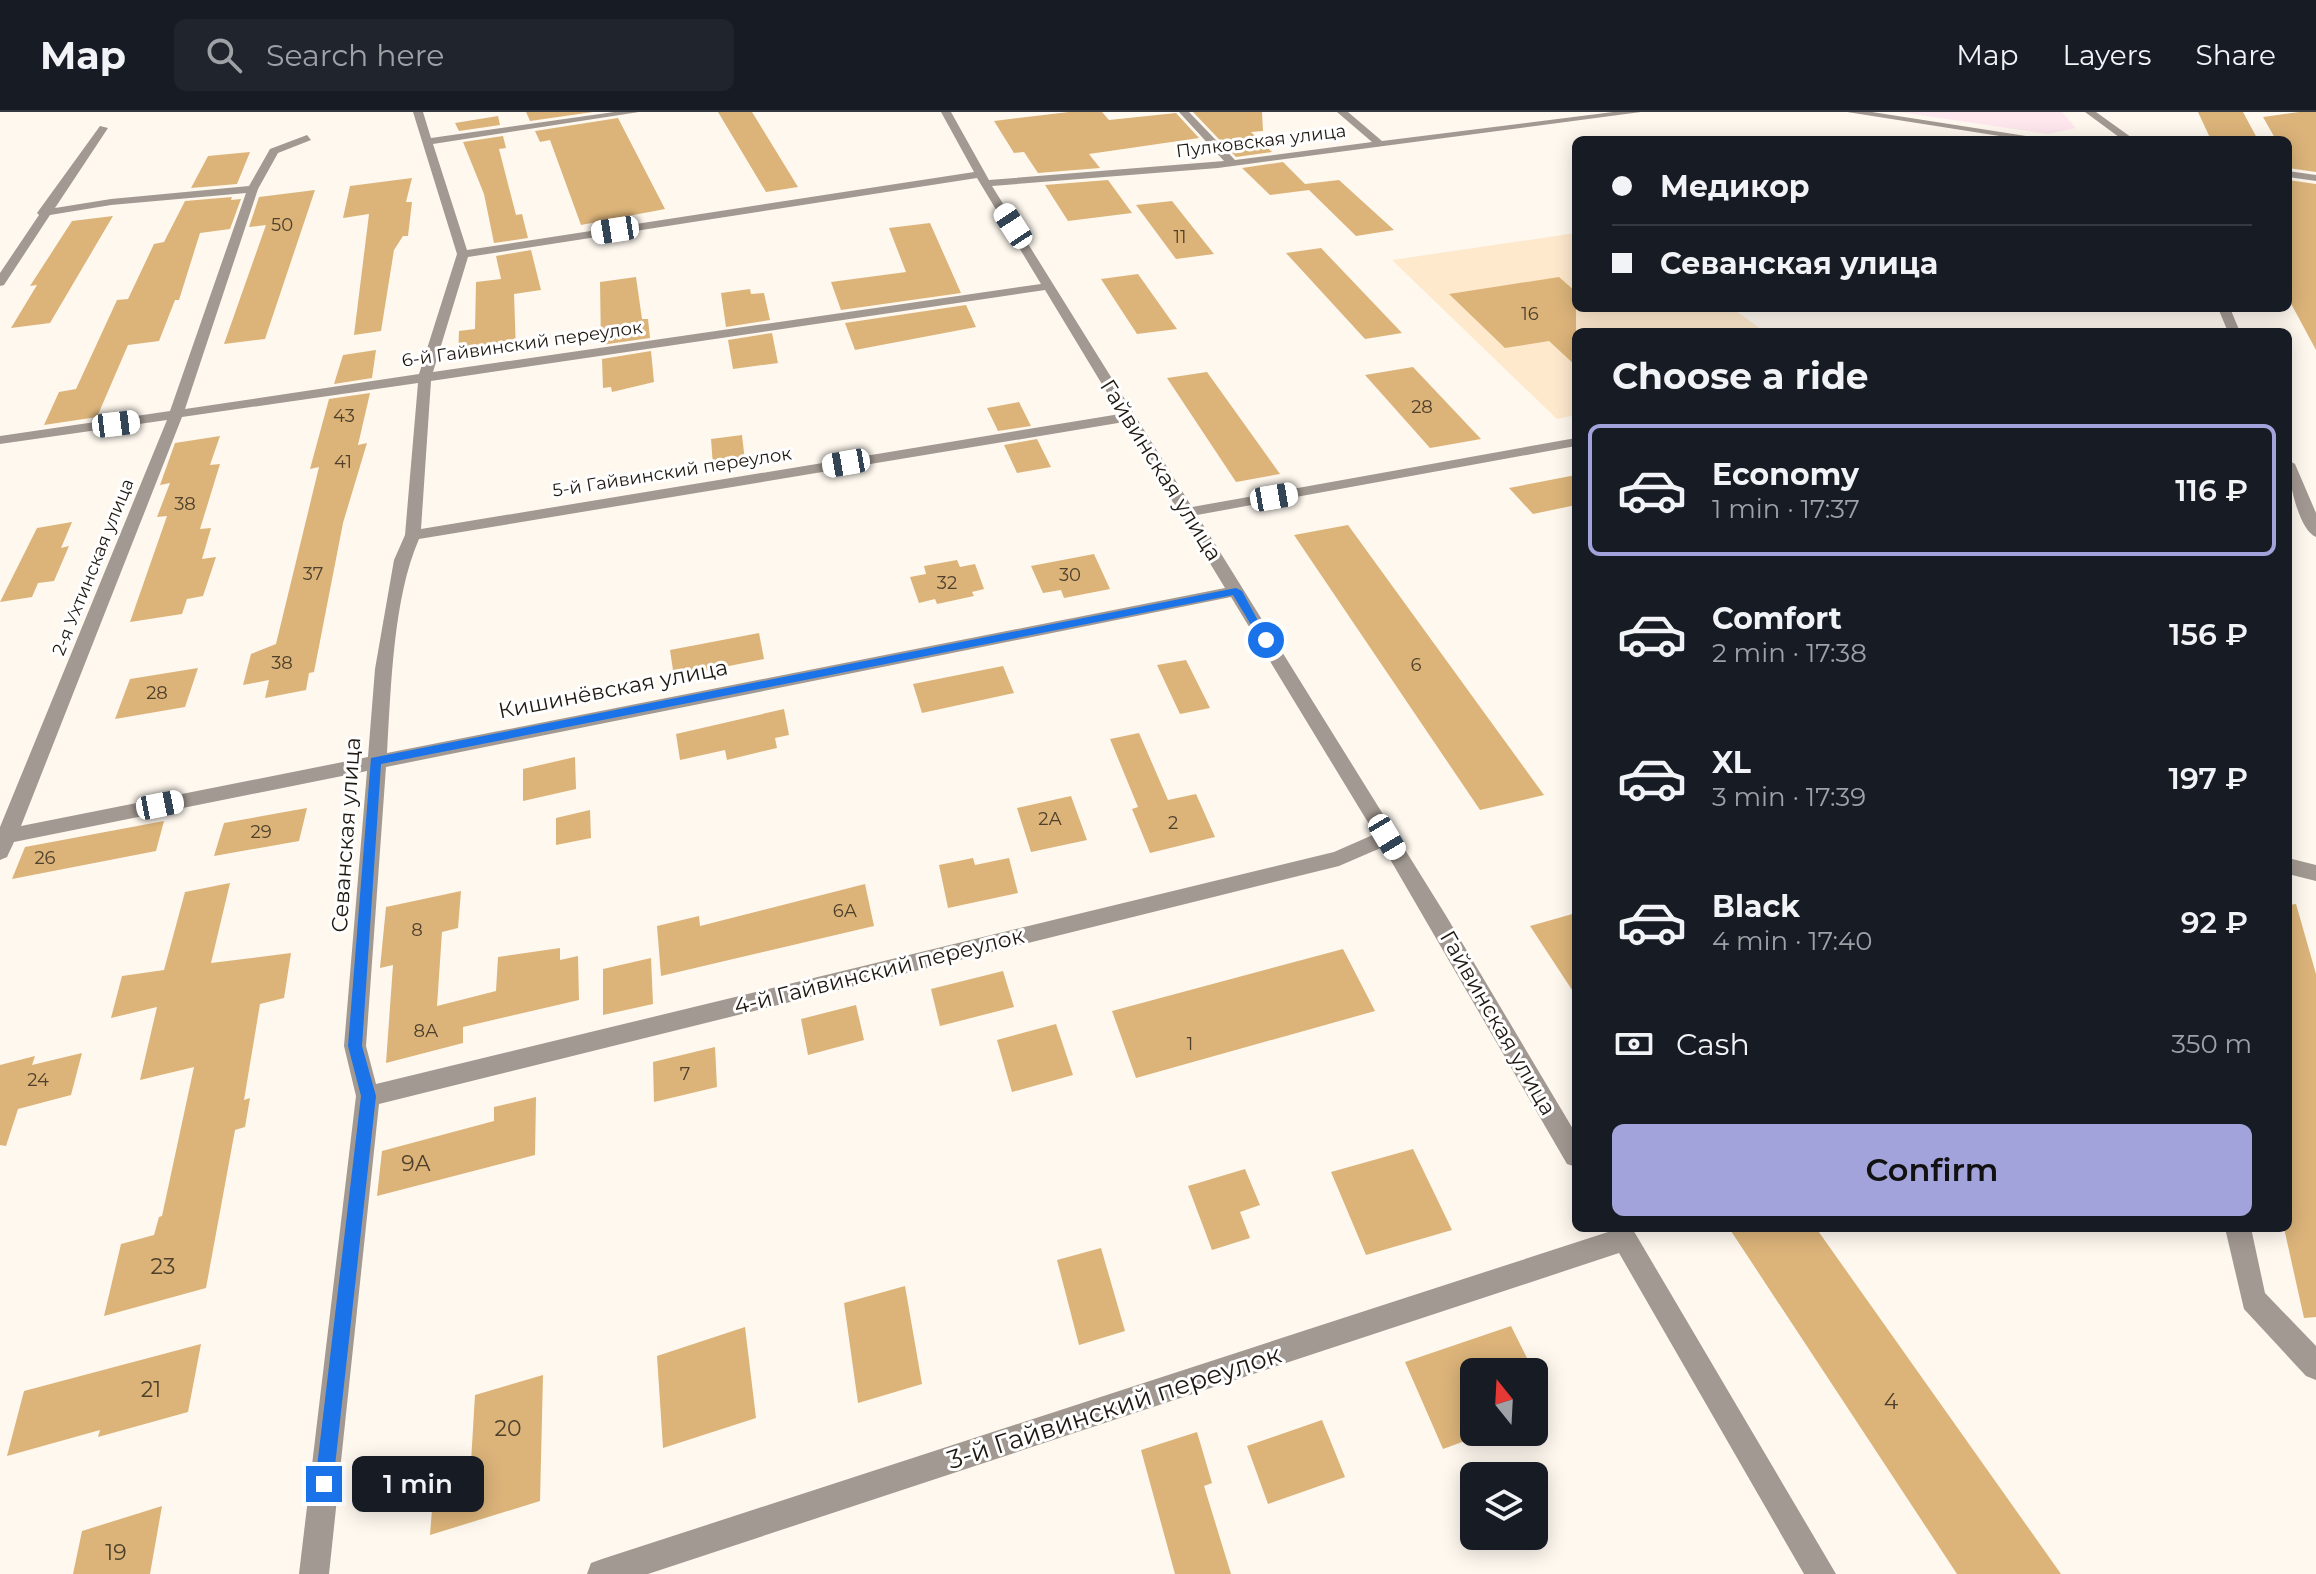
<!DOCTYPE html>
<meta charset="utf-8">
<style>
body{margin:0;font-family:Montserrat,sans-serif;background:#20242c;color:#f1f3f6;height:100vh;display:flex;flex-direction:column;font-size:30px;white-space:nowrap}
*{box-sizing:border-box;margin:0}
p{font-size:26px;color:#9ea1a6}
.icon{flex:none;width:44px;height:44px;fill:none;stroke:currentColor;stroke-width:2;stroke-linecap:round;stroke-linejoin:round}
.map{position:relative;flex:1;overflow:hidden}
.side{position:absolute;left:1572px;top:216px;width:720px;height:904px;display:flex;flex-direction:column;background:#171b24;border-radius:12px;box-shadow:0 4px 20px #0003}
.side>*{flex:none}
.top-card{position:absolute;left:1572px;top:24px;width:720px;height:176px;border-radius:12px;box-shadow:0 4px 20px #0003;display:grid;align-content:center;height:176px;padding:0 40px;background:#171b24}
.needle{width:52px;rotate:342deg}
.buttons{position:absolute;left:1460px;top:1246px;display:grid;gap:16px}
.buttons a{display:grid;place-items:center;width:88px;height:88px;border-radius:12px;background:#171b24;box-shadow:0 4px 20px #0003;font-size:40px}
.end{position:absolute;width:36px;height:36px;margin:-18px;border:10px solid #1a73e8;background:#fff;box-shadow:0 0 0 4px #fff}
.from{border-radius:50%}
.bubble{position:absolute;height:56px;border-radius:12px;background:#171b24;box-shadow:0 4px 20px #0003;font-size:26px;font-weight:600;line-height:56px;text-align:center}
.car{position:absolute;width:24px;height:48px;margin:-24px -12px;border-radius:10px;box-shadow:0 0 6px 2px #0007;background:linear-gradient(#fff 24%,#345 0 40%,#fff 0 76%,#345 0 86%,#fff 0)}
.top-card b{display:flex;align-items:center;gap:28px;height:76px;font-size:30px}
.top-card b+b{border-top:2px solid #363941}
.top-card i{width:20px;height:20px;background:#f1f3f6}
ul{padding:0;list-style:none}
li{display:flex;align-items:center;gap:24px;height:132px;margin:0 16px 12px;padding:0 24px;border:4px solid transparent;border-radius:12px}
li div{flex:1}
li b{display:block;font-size:30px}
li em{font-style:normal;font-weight:600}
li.current{border-color:#a2a3da}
li>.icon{width:72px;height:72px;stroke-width:1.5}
h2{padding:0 40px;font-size:36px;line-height:96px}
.pay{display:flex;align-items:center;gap:20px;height:88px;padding:0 40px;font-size:30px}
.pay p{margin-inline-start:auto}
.primary-button{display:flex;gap:16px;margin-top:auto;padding:16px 40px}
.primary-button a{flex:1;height:92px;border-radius:12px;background:#a2a3da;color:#111;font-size:32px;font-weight:600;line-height:92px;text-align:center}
header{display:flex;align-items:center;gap:48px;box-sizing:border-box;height:112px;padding:0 40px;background:#171b24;border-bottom:2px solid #363941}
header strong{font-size:38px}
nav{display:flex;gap:44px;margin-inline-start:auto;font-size:28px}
.search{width:560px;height:72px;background:#20242c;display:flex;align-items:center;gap:20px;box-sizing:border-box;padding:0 28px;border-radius:12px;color:#9ea1a6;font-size:30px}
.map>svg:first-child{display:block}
</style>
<header>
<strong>Map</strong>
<div class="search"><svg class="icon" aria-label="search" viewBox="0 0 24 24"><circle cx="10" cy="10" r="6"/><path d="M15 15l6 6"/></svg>Search here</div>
<nav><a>Map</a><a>Layers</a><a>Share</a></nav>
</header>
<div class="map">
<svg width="2316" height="1462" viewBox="0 0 2316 1462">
<rect width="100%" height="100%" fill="#fef8ef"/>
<path fill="#fee8ee" d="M1899,0H2062L2076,16L2048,22Z"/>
<path fill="#fee9cd" d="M1576,121V196H1732L1765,220H1576V303L1557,307L1392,148Z"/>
<path fill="#dcb47a" d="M526,0H593L530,9Z
M718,0H752L798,75L766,80Z
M1069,0H1102L1109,8L1176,1L1199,26L1089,42L1100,56L1038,61L1024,40L1014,41L994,9Z
M1193,0H1262L1263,19L1251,20L1272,40L1236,45Z
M2198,0H2243L2258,28H2211Z
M2299,0H2316V60L2288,56V28H2276L2263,5Z
M498,4L500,13L459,19L455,11Z
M618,6L665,97L581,113L550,28L540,30L535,19Z
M503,24L506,36L499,37L516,103L522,102L528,126L494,131L484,82L463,30Z
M250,40L237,72L191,76L208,44Z
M1283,50L1305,72L1339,68L1394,118L1356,124L1309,78L1270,83L1242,56Z
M412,66L406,90H412L408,124H403L394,138L381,219L354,223L369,102L343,106L350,74Z
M1108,68L1132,101L1068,109L1045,73Z
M2288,68L2316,72V238L2288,186Z
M315,78L265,227L224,232L266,113L249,115L259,85Z
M232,85L231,88L241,87L230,117L200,121L179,188H175L159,229L128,233L97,305L44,313L59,280L76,277L117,188L128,187L154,132L164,130L185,89Z
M1172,89L1214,142L1176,147L1136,93Z
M113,104L50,211L11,216L37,173L30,174L72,109Z
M930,111L961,181L841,198L831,170L906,160L889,116Z
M1321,136L1402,221L1365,227L1286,141Z
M531,138L541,178L514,182L516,239L458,248L459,219L475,217L476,170L501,167L496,144Z
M1138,162L1177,217L1137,222L1101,167Z
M636,165L642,207H648L650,226L601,233L600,170Z
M1559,165L1576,180V254L1549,229L1505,236L1449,182Z
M750,177L751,182L764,181L770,208L726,215L721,181Z
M966,193L976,215L855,238L845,211Z
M772,221L778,251L733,257L728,228Z
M376,238L372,266L334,272L343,243Z
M651,239L654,270L612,280L611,275L603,276L602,247Z
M1413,255L1481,327L1430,336L1365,263Z
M1207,260L1280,362L1236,370L1167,266Z
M370,281L358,333L367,331L343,411L314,560L309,561L306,578L265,586L269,568L243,573L251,542L276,532L319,355L310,357L329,287Z
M1019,290L1031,314L998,319L987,296Z
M742,323L745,349L713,354L711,327Z
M220,324L210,353L220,352L200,417L211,416L202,447L216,445L203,484L187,487L182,502L130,510L167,404L157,405L170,371L160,373L175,331Z
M1037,327L1051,355L1017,361L1004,333Z
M1576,363V393L1533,402L1509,376Z
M72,410L61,436L69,434L54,469L38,471L32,485L0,490L37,416Z
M1348,413L1544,683L1480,698L1294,423Z
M1094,442L1110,477L1064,486L1061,478L1043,481L1031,454Z
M957,448L960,455L975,452L984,477L972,480L974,484L937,492L935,487L919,491L910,465L926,462L924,454Z
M759,521L764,547L674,565L670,538Z
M1186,548L1210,596L1180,602L1157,553Z
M1003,554L1014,581L922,601L913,572Z
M198,556L185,595L115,607L130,567Z
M784,597L789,623L775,626L777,636L727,648L725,638L680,648L676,622Z
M1139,621L1168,688L1196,682L1215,725L1150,741L1132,697L1138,695L1110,627Z
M575,645L576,677L523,689V657Z
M1071,684L1087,728L1031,740L1017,696Z
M307,696L299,729L214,744L224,711Z
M590,698L591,726L556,733V706Z
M164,709L156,739L12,767L25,735Z
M973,746L975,753L1009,746L1018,781L948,796L939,753Z
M230,771L211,851L291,841L284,886L260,892L244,988L250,986L245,1015L235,1018L206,1176L104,1204L121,1132L154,1123L159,1105L162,1104L194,955L140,968L157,895L111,906L122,864L164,858L185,780Z
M865,772L874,814L661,864L657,814L699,804L700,814Z
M461,779L458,816L442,820L437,894L496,879L498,845L560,836V848L578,844L579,888L463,915V931L386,951L393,853L380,856L386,795Z
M2296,792L2316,862V1205L2304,1206L2284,1116H2288V793Z
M1576,801V884L1530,814Z
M1343,837L1375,899L1136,966L1112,899Z
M651,846L653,892L603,903V857Z
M1003,859L1014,895L940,914L931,877Z
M856,893L864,928L808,943L801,907Z
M1056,912L1073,963L1012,980L997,928Z
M715,935L717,975L654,990L653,950Z
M82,941L71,983L18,997L6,1034L0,1033V953L35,944L32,953Z
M536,985L535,1043L377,1084L382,1039L494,1009V995Z
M1413,1037L1452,1118L1366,1143L1331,1060Z
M1245,1057L1260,1093L1240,1100L1250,1126L1212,1138L1188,1074Z
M1729,1116H1816L2061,1462H1957Z
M1101,1136L1125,1219L1079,1233L1057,1148Z
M905,1174L922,1272L858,1291L844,1191Z
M1511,1214L1534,1260H1474V1320L1484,1322L1443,1337L1405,1250Z
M745,1215L756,1306L663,1336L657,1244Z
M201,1232L188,1300L98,1325L100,1318L7,1344L24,1279Z
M543,1263L540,1389L430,1423L435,1360L471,1350L475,1283Z
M1322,1308L1345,1365L1268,1392L1247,1334Z
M1197,1320L1212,1371L1204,1374L1231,1462H1175L1141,1338Z
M162,1394L150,1462H73L82,1419Z"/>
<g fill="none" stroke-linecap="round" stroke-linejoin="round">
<path fill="#a29992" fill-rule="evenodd" d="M413,0H423L431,26L614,0H639L433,32L467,138L974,60L941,0H951L989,68L1224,49L1179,0H1189L1235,48L1372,30L1337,0H1348L1382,29L1613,0H1641L1218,56L992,74L1192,395L1576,326V334L1197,403L1445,802L1576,1022V1055L1567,1052L1383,735L1339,754L379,992L329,1462H299L356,984L344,934L367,659L14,730L7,745L0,748V715L167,308L0,332V324L170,299L246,81L111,93L50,103L4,173L0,174V161L39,103L37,101L100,14L108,16L55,96L111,87L249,74L270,37L307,23L311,28L278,41L258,77L185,297L419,262L457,142ZM977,66L1041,172L433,260L468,145ZM1045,178L1120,302L421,417L431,269ZM418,271L405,423L394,448L375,557L368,645L21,714L182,305ZM1124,310L1225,476L387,641C391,576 393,486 419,427ZM1231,485L1375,722L1334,740L376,972L366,934L386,655Z
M1847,0H1872L2051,28H2025Z
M2085,0H2096L2135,28H2123Z
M2288,59L2316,63V69L2288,65Z
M2218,196H2230L2240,220H2228Z
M2288,348L2295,352L2316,401V425C2298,418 2288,365 2288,348Z
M2288,746L2316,753V769L2288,762Z
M1607,1116H1632L1836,1462H1804L1619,1141L648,1462H587L591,1451L602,1447L1608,1120Z
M2225,1116H2251L2265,1181L2316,1234V1268L2306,1264L2244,1197Z"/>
</g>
<path fill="#1a73e8" d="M1236,476L1242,479L1270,531H1262L1233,483L381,652L362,934L376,984L333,1372L331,1379H317L315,1372L361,984L348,934L371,646Z"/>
<g text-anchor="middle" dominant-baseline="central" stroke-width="6" stroke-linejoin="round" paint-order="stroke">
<g font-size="18" fill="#1f1911" stroke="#fff">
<text transform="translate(1261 29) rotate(-7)">Пулковская улица</text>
<text transform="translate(522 232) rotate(-8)">6-й Гайвинский переулок</text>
<text transform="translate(672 360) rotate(-9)">5-й Гайвинский переулок</text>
<text transform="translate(93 455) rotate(-68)">2-я Ухтинская улица</text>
</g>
<g font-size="18" fill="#4e402b">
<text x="282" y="113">50</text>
<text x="1180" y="125">11</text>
<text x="1530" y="202">16</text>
<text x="1422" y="295">28</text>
<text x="344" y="304">43</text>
<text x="343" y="350">41</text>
<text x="185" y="392">38</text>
<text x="313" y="462">37</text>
<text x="1070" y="463">30</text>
<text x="947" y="471">32</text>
<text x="282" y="551">38</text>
<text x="1416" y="553">6</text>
<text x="157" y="581">28</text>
<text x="1050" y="707">2А</text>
<text x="1173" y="711">2</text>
<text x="261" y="720">29</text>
<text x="45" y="746">26</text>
<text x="845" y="799">6А</text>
<text x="417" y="818">8</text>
<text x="426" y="919">8А</text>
<text x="1190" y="932">1</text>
<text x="685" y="962">7</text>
<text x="38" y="968">24</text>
</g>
<g font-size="22" fill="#1f1911" stroke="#fff">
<text transform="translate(1161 358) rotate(58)">Гайвинская улица</text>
<text transform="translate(613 577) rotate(-11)">Кишинёвская улица</text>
<text transform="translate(346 723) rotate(-86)">Севанская улица</text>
<text transform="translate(879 859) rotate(-14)">4-й Гайвинский переулок</text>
<text transform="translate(1498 911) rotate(60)">Гайвинская улица</text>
</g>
<g font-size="22" fill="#4e402b">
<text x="416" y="1051">9А</text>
<text x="163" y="1154">23</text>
<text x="151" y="1277">21</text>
<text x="1891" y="1289">4</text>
<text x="508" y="1316">20</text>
<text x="116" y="1440">19</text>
</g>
<g font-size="26" fill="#1f1911" stroke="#fff">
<text transform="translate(1114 1295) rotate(-18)">3-й Гайвинский переулок</text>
</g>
</g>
</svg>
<div class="buttons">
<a><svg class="needle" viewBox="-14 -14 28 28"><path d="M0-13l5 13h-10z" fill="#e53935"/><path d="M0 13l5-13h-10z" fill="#9ea1a6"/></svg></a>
<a><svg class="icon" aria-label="layers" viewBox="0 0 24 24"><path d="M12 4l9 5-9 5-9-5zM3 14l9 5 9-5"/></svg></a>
</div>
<i class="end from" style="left:1266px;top:528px"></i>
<i class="end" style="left:324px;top:1372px"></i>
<div class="bubble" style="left:352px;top:1344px;width:132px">1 min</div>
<i class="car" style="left:1013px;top:114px;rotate:327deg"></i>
<i class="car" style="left:615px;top:118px;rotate:261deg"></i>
<i class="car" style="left:116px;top:312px;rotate:83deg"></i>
<i class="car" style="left:846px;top:351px;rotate:260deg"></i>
<i class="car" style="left:1274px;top:385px;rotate:80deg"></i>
<i class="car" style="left:160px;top:693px;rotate:79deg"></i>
<i class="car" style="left:1387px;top:725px;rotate:149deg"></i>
<div class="top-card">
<b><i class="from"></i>Медикор</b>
<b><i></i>Севанская улица</b>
</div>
<section class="side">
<h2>Choose a ride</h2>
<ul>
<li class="current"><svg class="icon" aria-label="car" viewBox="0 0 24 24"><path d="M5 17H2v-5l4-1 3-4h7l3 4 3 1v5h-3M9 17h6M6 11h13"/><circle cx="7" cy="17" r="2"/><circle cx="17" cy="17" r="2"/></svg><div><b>Economy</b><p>1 min · 17:37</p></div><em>116 ₽</em></li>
<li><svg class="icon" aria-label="car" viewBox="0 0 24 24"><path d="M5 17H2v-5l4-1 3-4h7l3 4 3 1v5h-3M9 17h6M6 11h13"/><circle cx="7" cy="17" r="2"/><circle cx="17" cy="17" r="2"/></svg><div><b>Comfort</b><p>2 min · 17:38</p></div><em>156 ₽</em></li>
<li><svg class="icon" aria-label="car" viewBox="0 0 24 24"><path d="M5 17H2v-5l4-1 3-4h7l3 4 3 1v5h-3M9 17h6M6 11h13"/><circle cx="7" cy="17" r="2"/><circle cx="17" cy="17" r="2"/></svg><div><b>XL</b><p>3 min · 17:39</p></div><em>197 ₽</em></li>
<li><svg class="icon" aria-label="car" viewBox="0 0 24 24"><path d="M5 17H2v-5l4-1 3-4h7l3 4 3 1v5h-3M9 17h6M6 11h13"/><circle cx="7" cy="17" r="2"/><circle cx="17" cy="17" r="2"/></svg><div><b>Black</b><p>4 min · 17:40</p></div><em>92 ₽</em></li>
</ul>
<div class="pay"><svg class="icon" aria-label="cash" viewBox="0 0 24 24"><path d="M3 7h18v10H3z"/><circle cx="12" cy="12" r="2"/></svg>Cash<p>350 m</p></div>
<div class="primary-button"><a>Confirm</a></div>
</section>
</div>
